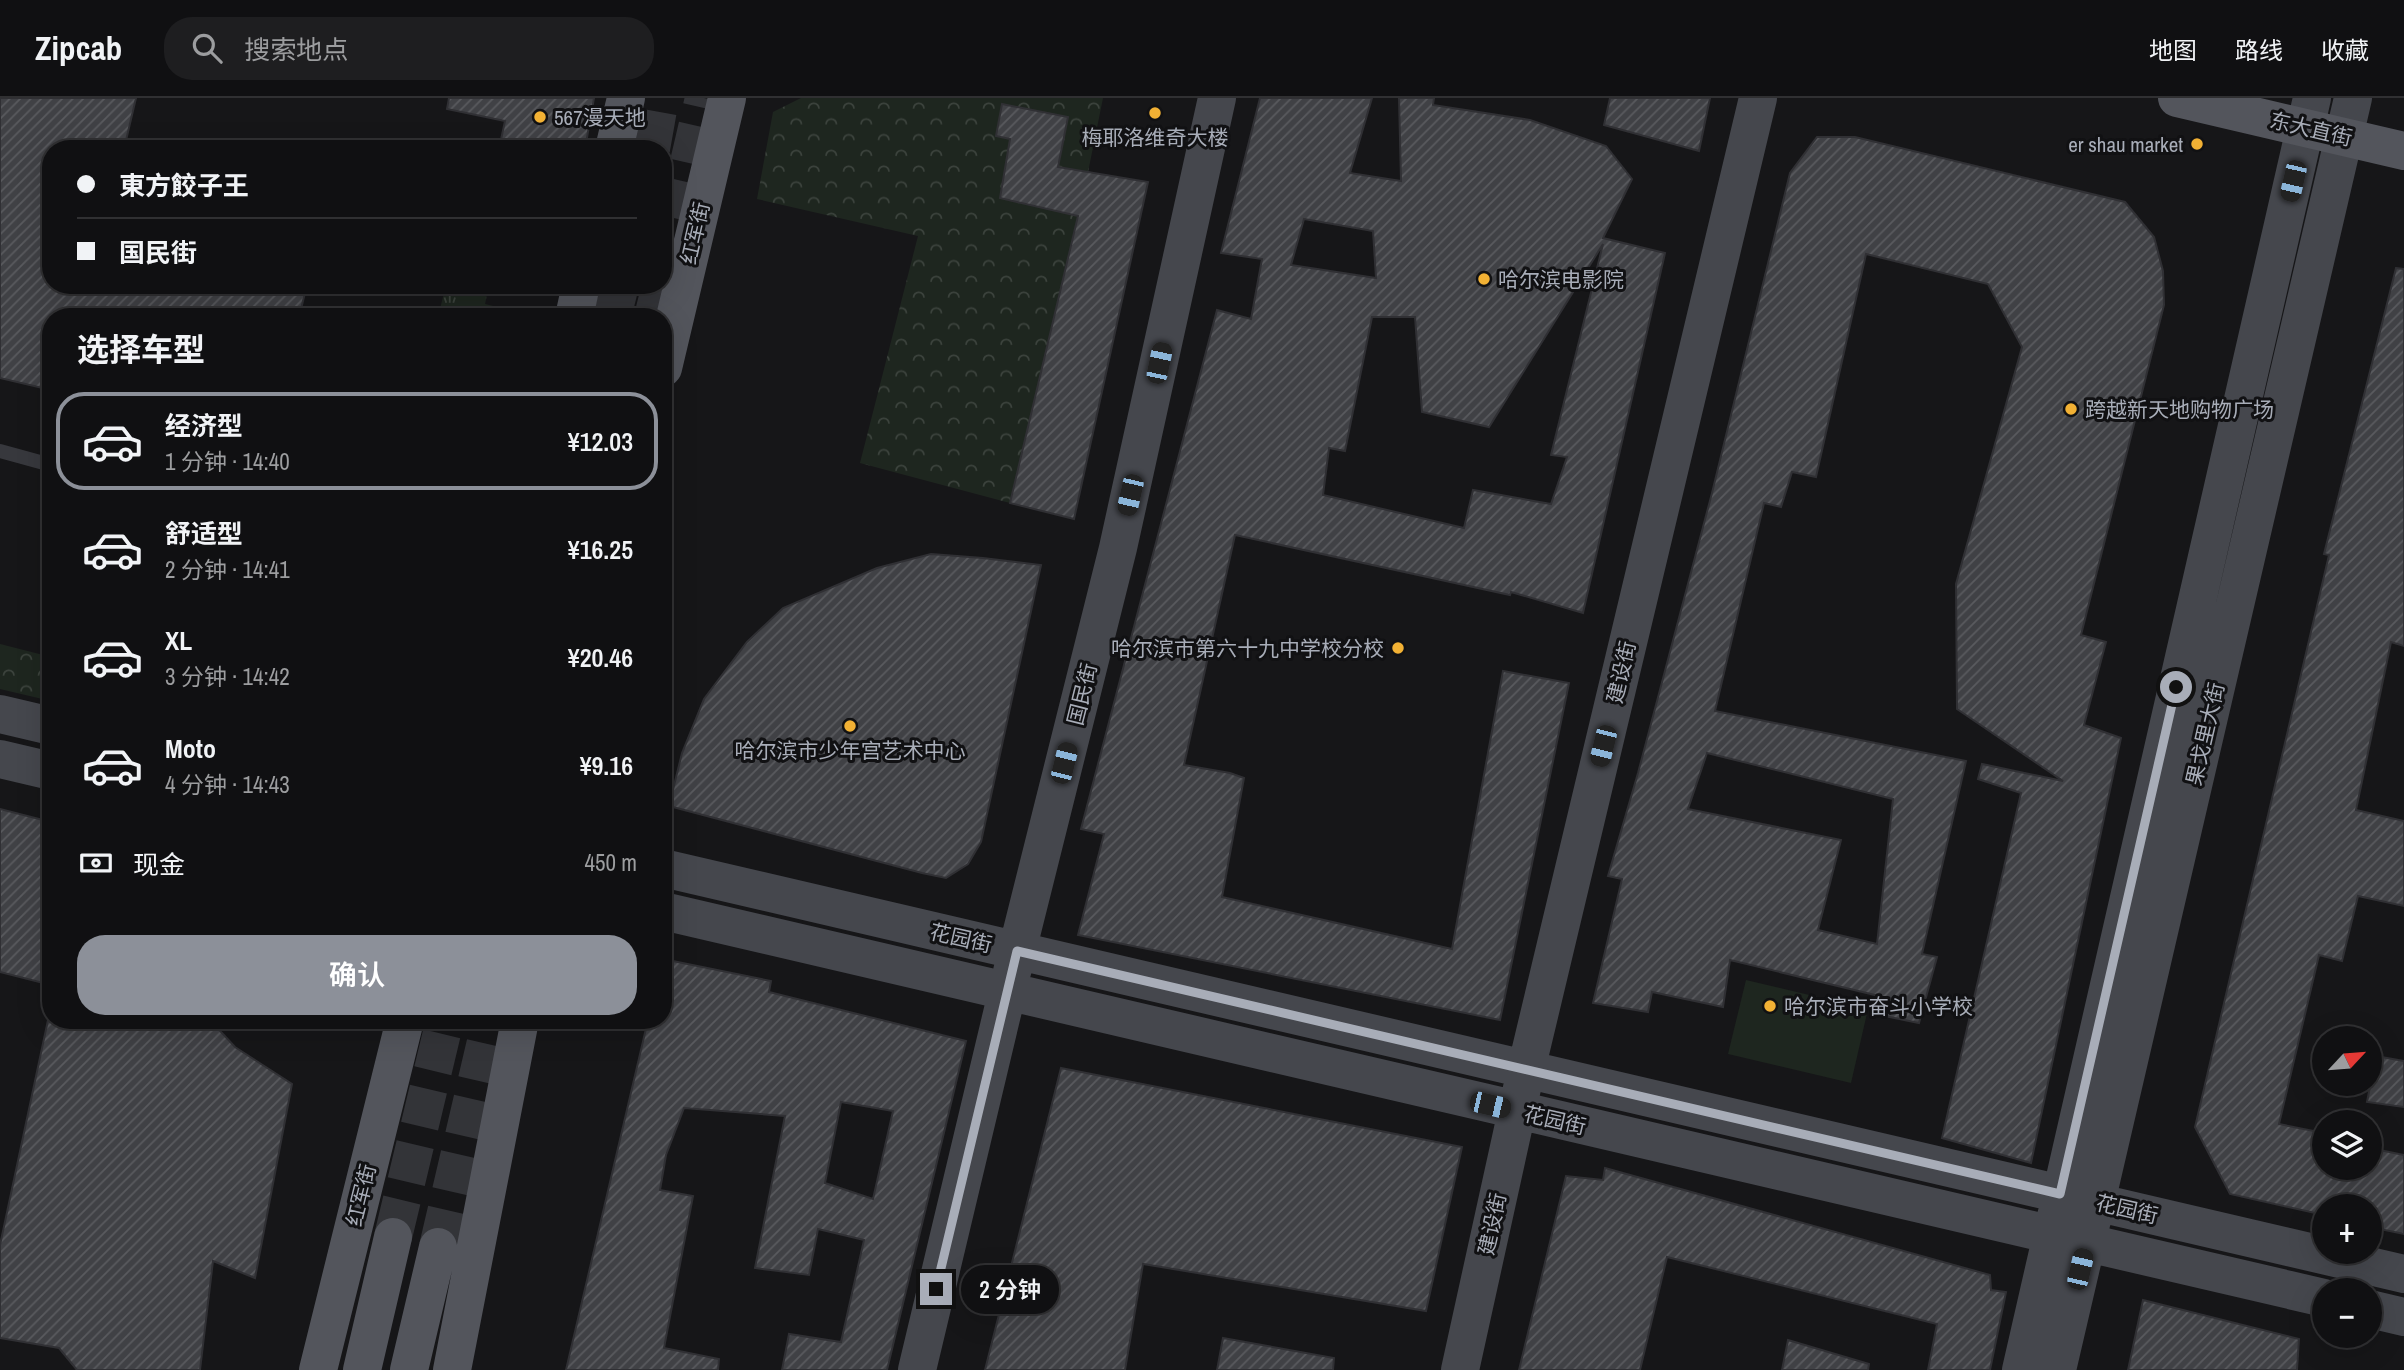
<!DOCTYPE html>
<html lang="zh">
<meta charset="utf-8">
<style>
body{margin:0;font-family:"Archivo Narrow","Noto Sans SC",sans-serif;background:#1e1e20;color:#f1f3f6;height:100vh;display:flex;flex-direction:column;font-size:26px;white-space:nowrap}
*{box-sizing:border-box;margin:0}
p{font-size:23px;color:#9c9d9f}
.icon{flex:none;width:38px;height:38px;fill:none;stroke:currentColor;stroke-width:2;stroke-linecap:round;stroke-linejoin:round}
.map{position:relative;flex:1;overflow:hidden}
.side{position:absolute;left:42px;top:210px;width:630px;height:721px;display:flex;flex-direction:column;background:#101012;border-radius:28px;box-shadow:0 7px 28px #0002,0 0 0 2px #303032}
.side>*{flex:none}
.banner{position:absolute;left:42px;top:42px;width:630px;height:154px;border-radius:28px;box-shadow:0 7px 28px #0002,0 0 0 2px #303032;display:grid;align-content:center;height:154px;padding:0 35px;background:#101012}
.needle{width:46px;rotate:64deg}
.fabs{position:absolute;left:2312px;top:928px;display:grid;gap:14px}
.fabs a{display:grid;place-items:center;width:70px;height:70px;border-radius:50%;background:#101012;box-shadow:0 7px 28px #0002,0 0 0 2px #303032;font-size:35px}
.end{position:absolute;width:32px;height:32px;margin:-16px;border:9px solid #a8adb8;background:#111;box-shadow:0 0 0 4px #111}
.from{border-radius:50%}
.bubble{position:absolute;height:49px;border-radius:24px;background:#101012;box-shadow:0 7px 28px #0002,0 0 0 2px #303032;font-size:23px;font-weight:600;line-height:49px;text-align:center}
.car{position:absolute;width:21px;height:42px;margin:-21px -10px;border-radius:9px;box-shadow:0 0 5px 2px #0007;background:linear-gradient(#222 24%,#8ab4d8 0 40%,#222 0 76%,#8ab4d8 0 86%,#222 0)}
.banner b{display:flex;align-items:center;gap:24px;height:66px;font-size:26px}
.banner b+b{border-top:2px solid #303032}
.banner i{width:18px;height:18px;background:#f1f3f6}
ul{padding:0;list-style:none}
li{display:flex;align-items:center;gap:21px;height:98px;margin:0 14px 10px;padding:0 21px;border:4px solid transparent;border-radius:28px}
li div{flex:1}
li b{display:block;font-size:26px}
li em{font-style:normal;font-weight:600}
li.on{border-color:#8c9099}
li>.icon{width:63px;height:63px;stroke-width:1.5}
h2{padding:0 35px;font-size:32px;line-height:84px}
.pay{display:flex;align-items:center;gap:18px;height:77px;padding:0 35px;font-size:26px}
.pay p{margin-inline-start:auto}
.primary-button{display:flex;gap:14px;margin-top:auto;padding:14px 35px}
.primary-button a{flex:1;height:80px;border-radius:28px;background:#8c9099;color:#fff;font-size:28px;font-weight:600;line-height:80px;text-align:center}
header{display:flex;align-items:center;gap:42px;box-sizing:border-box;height:98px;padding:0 35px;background:#101012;border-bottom:2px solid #303032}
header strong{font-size:33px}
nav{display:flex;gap:38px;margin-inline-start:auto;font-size:24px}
.search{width:490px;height:63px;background:#1e1e20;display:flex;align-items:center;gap:18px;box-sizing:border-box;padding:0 24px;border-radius:28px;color:#9c9d9f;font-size:26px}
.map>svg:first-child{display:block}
</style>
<header>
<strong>Zipcab</strong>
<div class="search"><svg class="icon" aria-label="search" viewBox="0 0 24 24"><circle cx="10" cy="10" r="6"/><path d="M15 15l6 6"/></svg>搜索地点</div>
<nav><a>地图</a><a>路线</a><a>收藏</a></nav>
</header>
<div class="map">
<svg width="2404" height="1272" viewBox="0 0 2404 1272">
<defs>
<pattern id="grass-tufts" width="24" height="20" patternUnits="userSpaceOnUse" patternTransform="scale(1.75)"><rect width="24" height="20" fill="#1e261f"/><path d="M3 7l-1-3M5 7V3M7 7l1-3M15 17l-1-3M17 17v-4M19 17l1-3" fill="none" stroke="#3c433d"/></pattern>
<pattern id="park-crowns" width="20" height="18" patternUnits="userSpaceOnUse" patternTransform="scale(1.75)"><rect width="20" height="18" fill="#1e261f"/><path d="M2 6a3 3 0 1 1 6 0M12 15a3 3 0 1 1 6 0" fill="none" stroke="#3c433d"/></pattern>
<pattern id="building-hatch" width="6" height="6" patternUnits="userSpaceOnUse" patternTransform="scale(1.75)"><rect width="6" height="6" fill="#404145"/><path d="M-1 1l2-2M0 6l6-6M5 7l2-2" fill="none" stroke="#595a5e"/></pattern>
</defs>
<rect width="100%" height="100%" fill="#161618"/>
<path fill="url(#grass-tufts)" d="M446,187H489L485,206L517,214L516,219H438Z"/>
<path fill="url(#park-crowns)" d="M801,0H1103L1088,74L1010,405L860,365L918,138L757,101L773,14Z
M0,546L51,559V603L0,591Z"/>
<path fill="#1e261f" d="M1746,882L1868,911L1851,985L1728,956Z"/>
<path fill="url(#building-hatch)" stroke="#303034" stroke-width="2" fill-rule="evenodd" d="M0,0H136L124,51H51V187H307L299,219H51V292L0,280Z
M449,0H594L585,51H499L505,23L447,11Z
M1260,0H1372L1350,75L1401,83L1399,0H1434L1433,7L1530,22L1606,48L1632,81L1603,140L1665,155L1583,515L1511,494L1510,497L1235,437L1184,667L1230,675L1244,680L1222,799L1452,851L1503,573L1569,585L1500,922L1078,837L1104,736L1081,731L1217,212L1251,221L1262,161L1221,155ZM1304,121L1373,133L1376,180L1291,167ZM1603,146L1551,357L1567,359L1551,406L1473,392L1464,430L1323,397L1329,350L1345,353L1372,219H1415L1422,314L1489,329Z
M1610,0H1710L1699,53L1604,27Z
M1002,6L1068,19L1058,69L1148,84L1074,421L1010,405L1078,118L1000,100L1010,41L996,38Z
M1817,39H1855L2125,104L2154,139L2163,173L2164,207L2081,537L2106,544L2084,627L2121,640L2031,1065L1942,1040L2021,695L1978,681L1982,666L2063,683L1957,611L1956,486L2022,249L1988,186L1866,156L1816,379L1792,374L1781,409L1764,405L1715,613L1966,663L1922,856L1937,859L1919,925L1875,916L1879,898L1730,862L1723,909L1652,894L1648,914L1593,905L1622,781L1608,778L1638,675L1712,395L1790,75ZM1707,655L1893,701L1877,846L1818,832L1841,742L1688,711Z
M2396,170L2404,171V548L2391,544L2356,712L2404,723V808L2358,798L2342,863L2319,857L2279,1026L2324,1035V1069H2370V1050L2404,1057V1136L2370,1129V1108H2324V1117L2230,1096L2195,1029L2329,457L2324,456Z
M931,456L983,460L1041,467L981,744L968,766L946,780L922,775L669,708L682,655L704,601L747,544L783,510L877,470Z
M0,711L51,724V887L0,874Z
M663,861L771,883L769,894L966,943L887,1272H782L789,1236L841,1244L864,1142L818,1131L809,1177L755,1170L785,1018L684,1010L666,1057L660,1092L693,1098L664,1250L719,1261L718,1272H566L648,922H663ZM841,1004L893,1013L873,1101L825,1085Z
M48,922H210L235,949L292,986L255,1180L213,1163L200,1272H77L59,1250L0,1240V1147Z
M2376,958L2404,963V1009L2367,1004Z
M1061,970L1462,1049L1426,1213L1143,1166L1125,1272H985Z
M1605,1070L1990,1177L1991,1192L2006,1194L1990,1272H1928L1937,1226L1667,1159L1640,1272H1519L1566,1078L1603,1082Z
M2143,1202L2299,1241L2297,1272H2128Z
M1223,1240L1334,1260L1333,1272H1217Z
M1788,1242L1869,1266L1868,1272H1782Z"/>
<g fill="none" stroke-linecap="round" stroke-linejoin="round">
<path stroke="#333438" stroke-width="38" stroke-dasharray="38 19" stroke-linecap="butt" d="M651,51L660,0
M663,176L704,0
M612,219L620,187
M653,219L661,187
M393,1139L445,922
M438,1149L491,922"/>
<path stroke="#37383d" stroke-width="14" d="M0,353L51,367"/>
<path stroke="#45474d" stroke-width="38" d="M0,616L51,628
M0,661L51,673
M663,770L2404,1176
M663,813L2324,1200
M2370,1211L2404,1219
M917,1272L1017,853L1118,450L1217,0
M1460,1272L1526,972L1758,0
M2021,1272L2312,0
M2057,1272L2353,0"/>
<path stroke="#53555c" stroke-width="38" d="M2177,0L2404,53
M614,51L626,0
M574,219L581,187
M663,270L727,0
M318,1272L405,922
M362,1272L393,1139
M409,1272L438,1149
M452,1272L520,922"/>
</g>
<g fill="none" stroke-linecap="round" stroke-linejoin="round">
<path stroke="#a8adb8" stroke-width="9" d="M936,1191L1017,853L2060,1096L2176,589"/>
</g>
<g fill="#f2b134" stroke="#111113" stroke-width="2.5">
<circle cx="1155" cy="15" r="7"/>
<circle cx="540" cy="19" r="7"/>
<circle cx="2197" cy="46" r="7"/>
<circle cx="1484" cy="181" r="7"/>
<circle cx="2071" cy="311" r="7"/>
<circle cx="1398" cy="550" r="7"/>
<circle cx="850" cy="628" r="7"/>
<circle cx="1770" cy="908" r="7"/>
</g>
<g text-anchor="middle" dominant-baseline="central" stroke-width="6" stroke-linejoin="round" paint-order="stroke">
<g font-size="21" fill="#a8adb8" stroke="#111113" text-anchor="start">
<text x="554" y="19">567漫天地</text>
<text x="1155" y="39" text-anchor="middle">梅耶洛维奇大楼</text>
<text x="2183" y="46" text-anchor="end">er shau market</text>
<text x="1498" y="181">哈尔滨电影院</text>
<text x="2085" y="311">跨越新天地购物广场</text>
<text x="1384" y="550" text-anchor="end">哈尔滨市第六十九中学校分校</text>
<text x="850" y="652" text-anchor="middle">哈尔滨市少年宫艺术中心</text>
<text x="1784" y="908">哈尔滨市奋斗小学校</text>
</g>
<g font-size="21" fill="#a8adb8" stroke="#111113">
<text transform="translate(2311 31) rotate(13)">东大直街</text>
<text transform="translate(695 135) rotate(-77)">红军街</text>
<text transform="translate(1621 574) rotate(-77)">建设街</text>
<text transform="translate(1082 596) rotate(-76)">国民街</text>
<text transform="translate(2205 636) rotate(-77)">果戈里大街</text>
<text transform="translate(961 840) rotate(13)">花园街</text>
<text transform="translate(1555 1022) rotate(13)">花园街</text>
<text transform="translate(361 1097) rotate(-76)">红军街</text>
<text transform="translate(2127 1111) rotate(13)">花园街</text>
<text transform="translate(1492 1126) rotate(-78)">建设街</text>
</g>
</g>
</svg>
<div class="fabs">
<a><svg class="needle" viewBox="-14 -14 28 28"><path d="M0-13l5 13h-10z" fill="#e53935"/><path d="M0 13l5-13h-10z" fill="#9c9d9f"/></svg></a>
<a><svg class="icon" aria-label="layers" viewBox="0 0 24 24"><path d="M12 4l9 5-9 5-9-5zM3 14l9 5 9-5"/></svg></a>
<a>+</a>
<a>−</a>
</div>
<i class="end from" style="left:2176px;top:589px"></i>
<i class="end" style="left:936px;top:1191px"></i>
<div class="bubble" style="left:961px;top:1167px;width:98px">2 分钟</div>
<i class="car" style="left:2293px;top:83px;rotate:193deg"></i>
<i class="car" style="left:1159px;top:265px;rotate:12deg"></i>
<i class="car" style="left:1130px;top:397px;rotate:193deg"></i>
<i class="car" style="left:1603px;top:648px;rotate:194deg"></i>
<i class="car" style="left:1064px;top:665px;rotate:14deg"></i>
<i class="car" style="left:1490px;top:1007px;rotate:103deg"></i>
<i class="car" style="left:2080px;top:1171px;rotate:13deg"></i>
<div class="banner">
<b><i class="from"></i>東方餃子王</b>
<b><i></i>国民街</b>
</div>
<section class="side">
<h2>选择车型</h2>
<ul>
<li class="on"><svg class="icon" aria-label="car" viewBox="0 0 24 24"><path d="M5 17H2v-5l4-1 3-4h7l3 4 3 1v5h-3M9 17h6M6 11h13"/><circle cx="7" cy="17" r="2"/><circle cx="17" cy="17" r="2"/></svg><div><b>经济型</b><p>1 分钟 · 14:40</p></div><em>¥12.03</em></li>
<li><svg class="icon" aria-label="car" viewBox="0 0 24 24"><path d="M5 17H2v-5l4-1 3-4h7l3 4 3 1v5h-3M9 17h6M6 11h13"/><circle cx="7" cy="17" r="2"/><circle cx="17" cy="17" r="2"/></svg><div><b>舒适型</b><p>2 分钟 · 14:41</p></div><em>¥16.25</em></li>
<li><svg class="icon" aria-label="car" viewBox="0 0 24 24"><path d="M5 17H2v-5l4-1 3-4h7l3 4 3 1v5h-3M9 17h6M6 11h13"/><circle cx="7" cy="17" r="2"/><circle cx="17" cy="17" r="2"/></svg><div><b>XL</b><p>3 分钟 · 14:42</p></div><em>¥20.46</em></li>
<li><svg class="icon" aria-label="car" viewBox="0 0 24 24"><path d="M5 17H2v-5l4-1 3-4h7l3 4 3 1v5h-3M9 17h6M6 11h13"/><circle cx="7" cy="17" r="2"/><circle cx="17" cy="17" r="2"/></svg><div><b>Moto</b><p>4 分钟 · 14:43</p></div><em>¥9.16</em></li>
</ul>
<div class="pay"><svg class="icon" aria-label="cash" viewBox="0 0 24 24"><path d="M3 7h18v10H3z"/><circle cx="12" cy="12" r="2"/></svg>现金<p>450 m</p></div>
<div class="primary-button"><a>确认</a></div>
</section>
</div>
